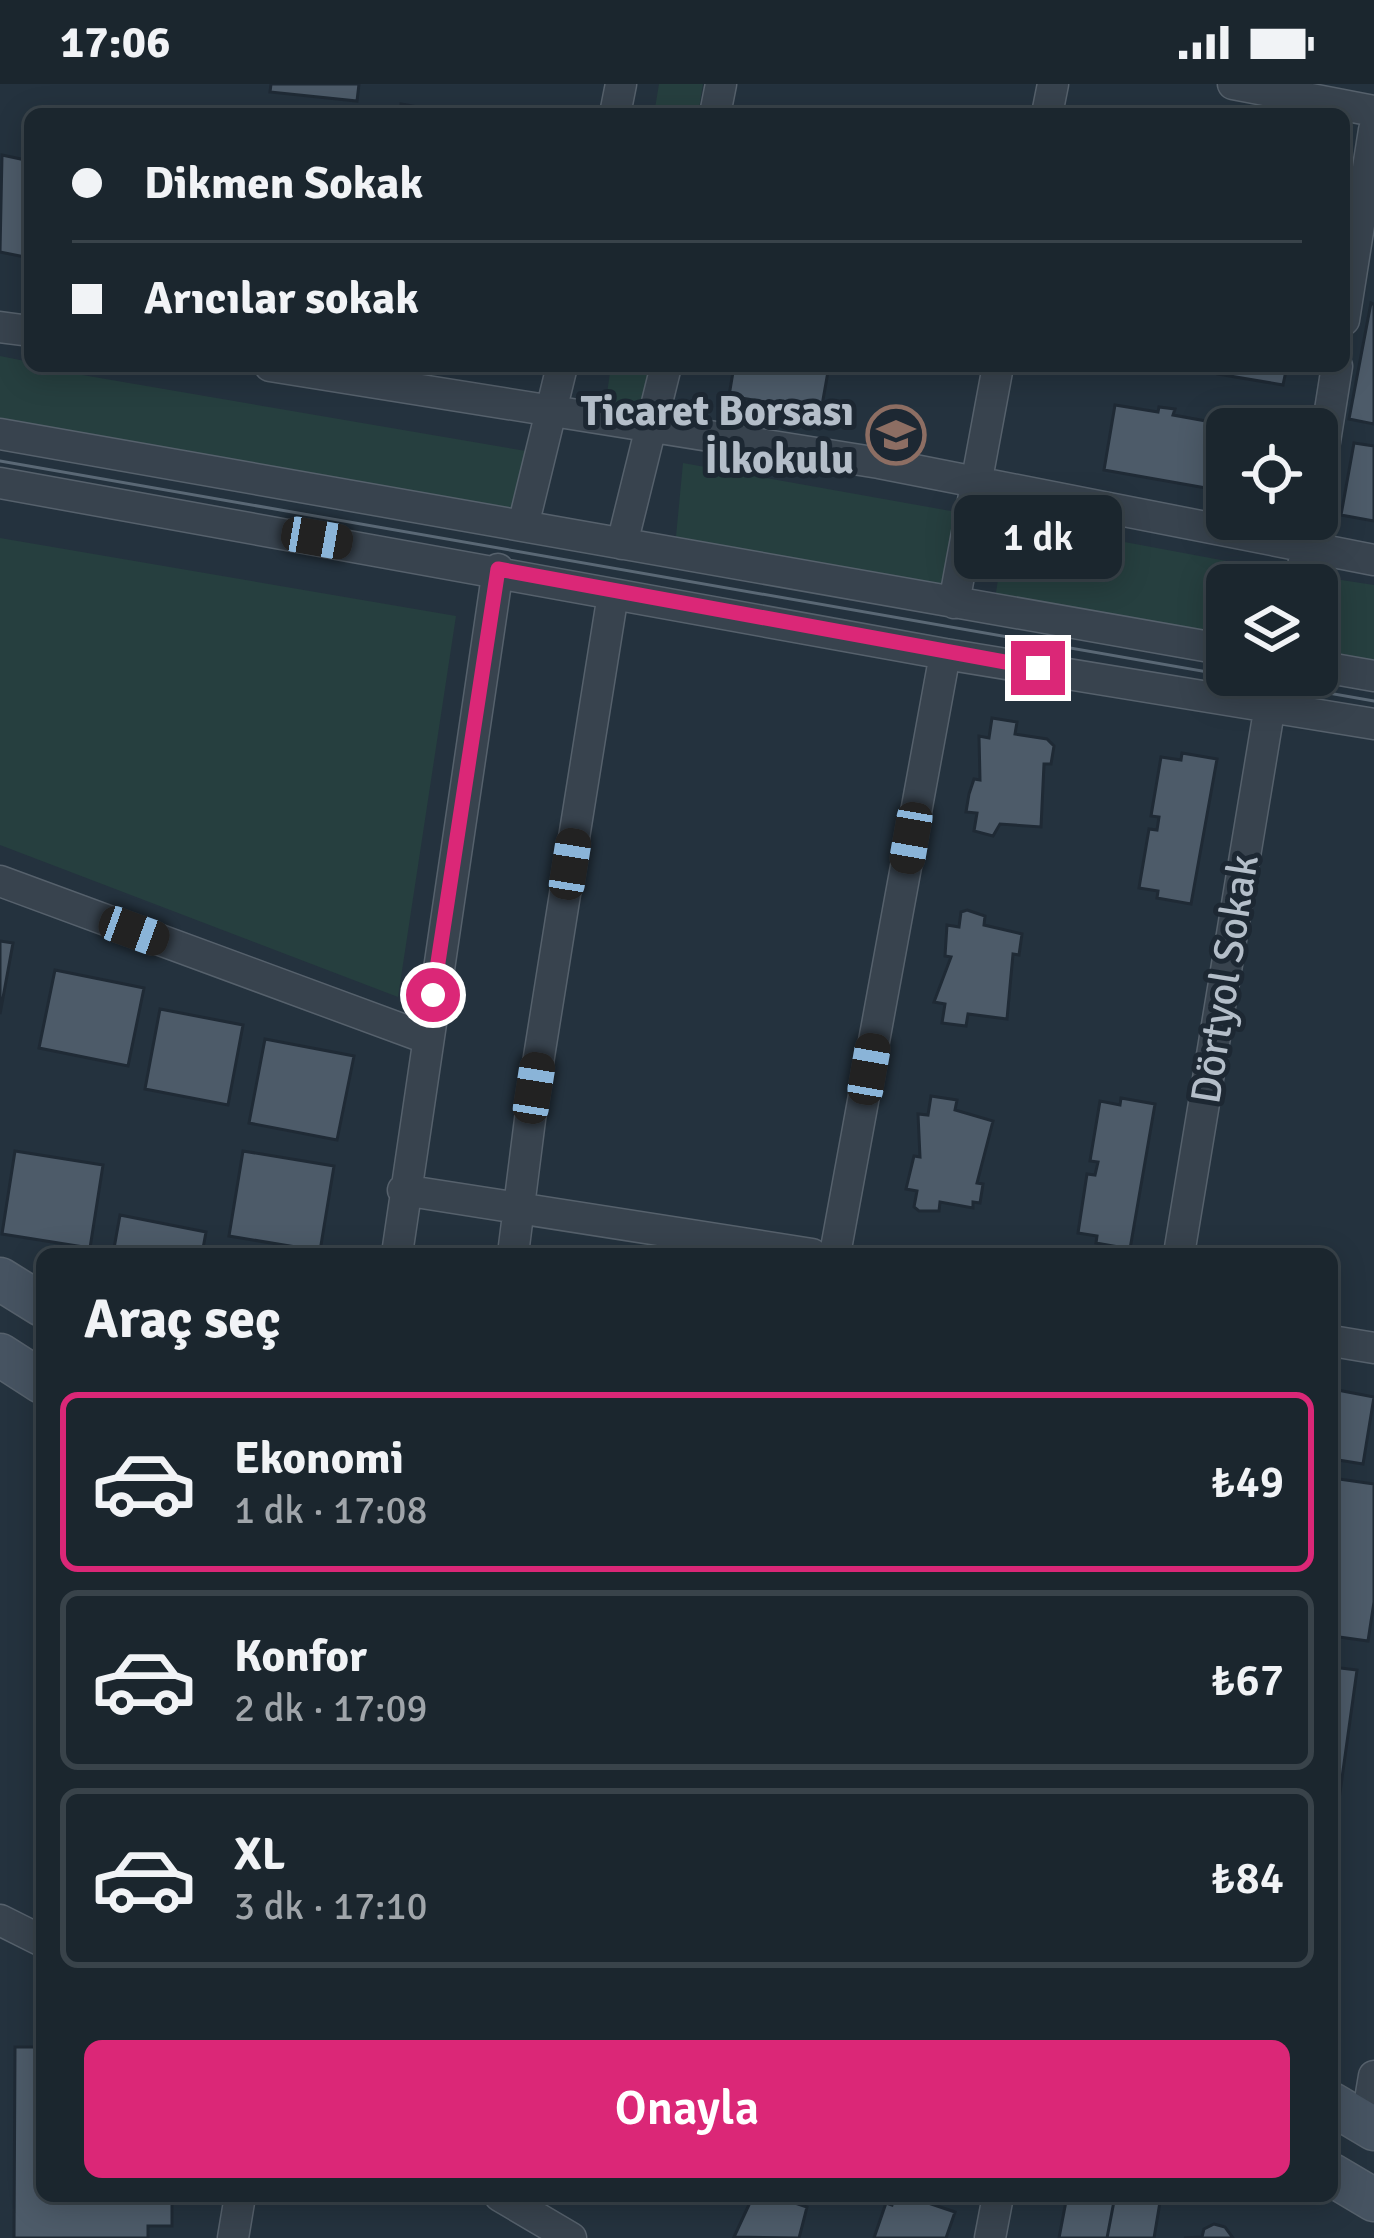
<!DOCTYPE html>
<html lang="tr">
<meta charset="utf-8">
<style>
body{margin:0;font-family:Signika,sans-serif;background:#242e36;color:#f1f3f6;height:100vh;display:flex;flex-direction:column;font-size:45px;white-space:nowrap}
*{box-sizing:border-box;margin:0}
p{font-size:39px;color:#a0a5aa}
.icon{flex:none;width:66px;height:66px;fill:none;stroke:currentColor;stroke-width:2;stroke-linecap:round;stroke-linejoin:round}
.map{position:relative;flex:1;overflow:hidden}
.panel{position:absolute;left:36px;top:1164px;width:1302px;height:954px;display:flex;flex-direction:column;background:#1b262e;border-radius:18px;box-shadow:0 6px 30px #0003,0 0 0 3px #39434a}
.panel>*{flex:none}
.banner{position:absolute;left:24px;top:24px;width:1326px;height:264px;border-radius:18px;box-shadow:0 6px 30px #0003,0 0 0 3px #39434a;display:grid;align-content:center;height:264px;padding:0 48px;background:#1b262e}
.buttons{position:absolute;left:1206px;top:324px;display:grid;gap:24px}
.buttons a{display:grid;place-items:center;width:132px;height:132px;border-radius:18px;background:#1b262e;box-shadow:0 6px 30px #0003,0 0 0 3px #39434a;font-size:60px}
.end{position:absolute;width:54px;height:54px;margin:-27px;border:15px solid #db2777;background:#fff;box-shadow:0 0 0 6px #fff}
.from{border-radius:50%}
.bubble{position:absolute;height:84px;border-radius:18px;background:#1b262e;box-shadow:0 6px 30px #0003,0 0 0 3px #39434a;font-size:39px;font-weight:600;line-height:84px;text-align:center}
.car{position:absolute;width:36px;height:72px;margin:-36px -18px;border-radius:15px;box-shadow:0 0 9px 3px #0007;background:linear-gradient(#222 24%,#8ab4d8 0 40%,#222 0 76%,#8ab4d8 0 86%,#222 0)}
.banner b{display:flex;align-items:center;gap:42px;height:114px;font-size:45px}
.banner b+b{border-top:3px solid #39434a}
.banner i{width:30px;height:30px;background:#f1f3f6}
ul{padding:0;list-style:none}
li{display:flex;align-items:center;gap:36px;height:180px;margin:0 24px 18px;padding:0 24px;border:6px solid #39434a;border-radius:18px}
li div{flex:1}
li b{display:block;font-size:45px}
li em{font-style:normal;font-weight:600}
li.selected{border-color:#db2777}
li>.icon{width:108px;height:108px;stroke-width:1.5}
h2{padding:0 48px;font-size:54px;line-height:144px}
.primary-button{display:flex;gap:24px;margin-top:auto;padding:24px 48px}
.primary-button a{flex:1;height:138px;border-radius:18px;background:#db2777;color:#fff;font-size:48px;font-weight:600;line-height:138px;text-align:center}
.status{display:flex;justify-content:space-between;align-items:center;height:84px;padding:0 60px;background:#1b262e;direction:ltr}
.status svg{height:33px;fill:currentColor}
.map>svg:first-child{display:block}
</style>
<div class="status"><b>17:06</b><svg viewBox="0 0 49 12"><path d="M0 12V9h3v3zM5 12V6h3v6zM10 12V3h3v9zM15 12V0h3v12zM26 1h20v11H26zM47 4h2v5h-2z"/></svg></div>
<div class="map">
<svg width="1374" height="2154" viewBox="0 0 1374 2154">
<rect width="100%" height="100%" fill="#24323e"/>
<path fill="#263f3f" d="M659,0H703L698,30H654Z
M0,272L30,278V282L526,367L516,434L0,341Z
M611,282H653L645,328L606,316Z
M683,379L962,429L947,507L675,463Z
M1007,436L1286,488L1283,501H1227V554L995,515Z
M0,454L456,532L398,913L0,761Z
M1335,495L1374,501V584L1323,575Z"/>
<path fill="#4d5b69" stroke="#1f2a35" stroke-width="3" d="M271,0H359L357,17L270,8Z
M401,20L456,30H400Z
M2,71L30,77V174L0,168Z
M1371,219L1374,220V340L1349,335Z
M734,282H829L821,327L729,312Z
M1220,282H1287L1283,301L1218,290Z
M1115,321L1158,328L1159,323L1175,325L1173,331L1217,339L1206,404L1104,386Z
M1354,359L1374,362V437L1341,431Z
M992,634L1017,638L1015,650L1047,655L1054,662L1051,680H1044L1041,743L1000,740L993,752L974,747L977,729L966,728L969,710L974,695L980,696L979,652L989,654Z
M1182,669L1217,675L1191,820L1157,814L1158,807L1139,804L1149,745L1157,746L1159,733L1151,732L1161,673L1181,676Z
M967,826L985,832L984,841L1022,850L1019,871L1013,870L1007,935L968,930L966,942L942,939L945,920L934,918L951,873L945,872L947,841L959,843L961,828Z
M0,857L13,859L0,930Z
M55,886L144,904L128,982L39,964Z
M160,925L243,941L228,1021L145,1005Z
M265,955L354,972L337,1056L249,1039Z
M931,1012L957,1016L955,1026L993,1037L977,1099L983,1100L980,1119L973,1118V1124L940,1118L939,1127H919L914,1123L917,1107L906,1105L914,1072L920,1073L918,1030L928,1031Z
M1121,1014L1155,1020L1130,1165L1096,1159L1097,1152L1078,1149L1087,1090L1095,1091L1098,1078L1090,1077L1100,1017L1120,1021Z
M15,1067L103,1081L90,1164L2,1150Z
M243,1067L334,1082L320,1167L229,1152Z
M120,1131L206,1148L202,1170H113Z
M1332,1305L1374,1313L1363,1380L1332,1375Z
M1332,1394L1374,1400V1518L1368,1557L1332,1552Z
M1332,1583L1357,1586L1337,1730H1332Z
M15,1963H42V2112H172V2142H148V2154H14Z
M753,2112H774L807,2123L799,2154L734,2153Z
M895,2112H926L925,2118L955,2128L946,2154H874L886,2119L892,2121Z
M1067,2112H1115L1107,2154H1059Z
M1115,2112H1161L1154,2154H1107Z
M1214,2140L1225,2143L1233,2154H1184L1202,2153L1204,2145Z"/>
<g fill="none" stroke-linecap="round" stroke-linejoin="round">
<g stroke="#56616c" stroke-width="33">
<path id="minor" d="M1233,0L1374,27
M615,30L621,0
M715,30L721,0
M1047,30L1053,0
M1344,236L1374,46
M0,243L30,247
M270,282L879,379L1374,476
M0,350L1227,566
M0,399L945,570L1374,640
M1317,408L1337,282
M523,442L562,282
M622,460L666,282
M1299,501L1313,435
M954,519L998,282
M1317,582L1374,592
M0,797L426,954
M403,1106L812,1170
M397,1170L498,485
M513,1170L534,1004L613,510
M835,1170L945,570
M1179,1170L1270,621
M1332,1257L1374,1264
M0,1836L42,1857
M1366,2040L1374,1992
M500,2112L571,2154
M233,2154L240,2112
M990,2154L998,2112"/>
</g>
<g stroke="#56616c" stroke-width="45">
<path id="secondary" d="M0,1195L42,1221
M0,1271L42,1298
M1332,2020L1374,2045
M1332,2091L1374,2116"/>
</g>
<use href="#minor" stroke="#38434e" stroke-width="30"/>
<use href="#secondary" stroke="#465361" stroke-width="42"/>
<path stroke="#5a6875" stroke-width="3" d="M0,377L1374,617"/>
</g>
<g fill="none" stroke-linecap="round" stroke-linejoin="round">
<path stroke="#db2777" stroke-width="15" d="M433,911L498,485L1038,584"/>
</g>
<defs>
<g id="school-ring" transform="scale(3)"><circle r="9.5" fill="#1d2833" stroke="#8d6e63" stroke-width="1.5"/><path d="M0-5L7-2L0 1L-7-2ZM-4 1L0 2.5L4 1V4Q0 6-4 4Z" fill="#8d6e63"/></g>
</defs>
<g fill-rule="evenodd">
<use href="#school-ring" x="896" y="351"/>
</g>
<g text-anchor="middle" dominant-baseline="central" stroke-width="10" stroke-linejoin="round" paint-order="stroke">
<g font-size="42" font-weight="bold" fill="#b4bec9" stroke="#1d2833" text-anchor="end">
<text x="854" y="327">Ticaret Borsası<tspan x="854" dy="48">İlkokulu</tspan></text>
</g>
<g font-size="42" fill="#b4bec9" stroke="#1d2833">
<text transform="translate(1225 895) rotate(-81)">Dörtyol Sokak</text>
</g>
</g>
</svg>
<div class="buttons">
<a><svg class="icon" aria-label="locate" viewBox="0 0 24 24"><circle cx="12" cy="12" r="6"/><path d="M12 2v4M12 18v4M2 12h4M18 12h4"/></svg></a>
<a><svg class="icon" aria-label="layers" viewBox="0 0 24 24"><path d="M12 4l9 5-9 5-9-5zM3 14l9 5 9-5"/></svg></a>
</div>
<i class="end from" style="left:433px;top:911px"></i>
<i class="end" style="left:1038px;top:584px"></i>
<div class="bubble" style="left:954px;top:411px;width:168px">1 dk</div>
<i class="car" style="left:317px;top:454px;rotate:100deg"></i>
<i class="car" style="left:911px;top:754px;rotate:190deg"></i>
<i class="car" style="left:570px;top:780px;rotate:9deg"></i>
<i class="car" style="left:134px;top:847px;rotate:110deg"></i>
<i class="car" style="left:869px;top:985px;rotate:10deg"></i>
<i class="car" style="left:534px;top:1004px;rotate:9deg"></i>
<div class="banner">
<b><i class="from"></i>Dikmen Sokak</b>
<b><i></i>Arıcılar sokak</b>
</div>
<section class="panel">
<h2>Araç seç</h2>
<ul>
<li class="selected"><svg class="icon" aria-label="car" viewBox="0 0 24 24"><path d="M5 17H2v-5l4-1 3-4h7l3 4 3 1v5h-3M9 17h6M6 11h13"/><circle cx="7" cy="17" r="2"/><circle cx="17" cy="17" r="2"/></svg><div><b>Ekonomi</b><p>1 dk · 17:08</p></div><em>₺49</em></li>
<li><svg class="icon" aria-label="car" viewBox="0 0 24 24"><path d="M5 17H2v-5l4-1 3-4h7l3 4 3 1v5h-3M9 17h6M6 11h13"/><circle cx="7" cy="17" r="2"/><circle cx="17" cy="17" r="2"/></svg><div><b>Konfor</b><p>2 dk · 17:09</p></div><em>₺67</em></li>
<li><svg class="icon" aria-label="car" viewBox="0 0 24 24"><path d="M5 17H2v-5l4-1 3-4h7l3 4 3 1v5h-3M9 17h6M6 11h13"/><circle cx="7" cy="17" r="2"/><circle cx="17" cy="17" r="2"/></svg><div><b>XL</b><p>3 dk · 17:10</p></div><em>₺84</em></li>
</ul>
<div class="primary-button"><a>Onayla</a></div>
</section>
</div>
